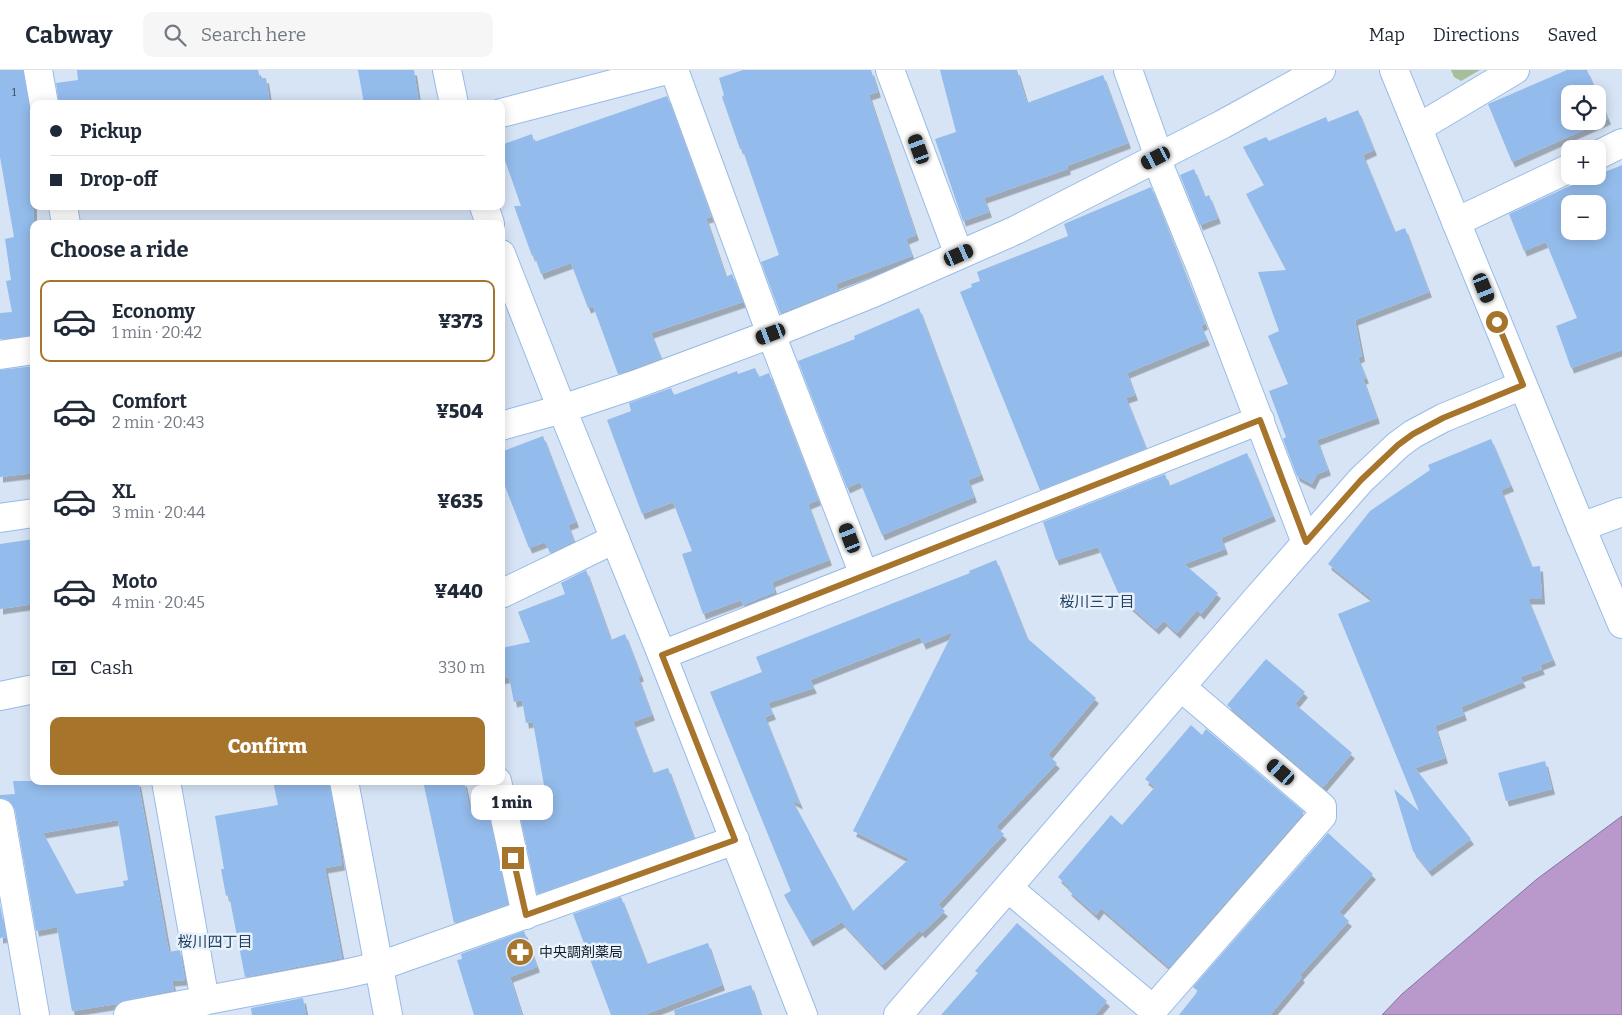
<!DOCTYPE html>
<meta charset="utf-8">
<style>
body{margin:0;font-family:Bitter,"Noto Sans JP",serif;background:#f6f6f7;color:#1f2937;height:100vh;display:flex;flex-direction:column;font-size:19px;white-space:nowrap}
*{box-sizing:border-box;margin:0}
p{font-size:16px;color:#747a83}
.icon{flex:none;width:28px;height:28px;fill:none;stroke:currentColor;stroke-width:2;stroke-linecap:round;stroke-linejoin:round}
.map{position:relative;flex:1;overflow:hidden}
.panel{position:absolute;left:30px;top:150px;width:475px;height:565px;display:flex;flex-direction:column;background:#fff;border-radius:10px;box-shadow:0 2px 12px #0003}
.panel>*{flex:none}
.hud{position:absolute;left:30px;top:30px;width:475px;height:110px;border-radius:10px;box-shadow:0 2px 12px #0003;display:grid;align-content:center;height:110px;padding:0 20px;background:#fff}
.tools{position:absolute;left:1561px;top:15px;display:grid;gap:10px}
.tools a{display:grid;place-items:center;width:45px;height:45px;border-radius:10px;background:#fff;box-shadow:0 2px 12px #0003;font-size:25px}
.end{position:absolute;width:22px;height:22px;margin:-11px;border:6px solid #a6742b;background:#fff;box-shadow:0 0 0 2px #fff}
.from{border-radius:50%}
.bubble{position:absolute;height:35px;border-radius:10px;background:#fff;box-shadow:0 2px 12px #0003;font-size:16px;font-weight:800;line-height:35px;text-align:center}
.car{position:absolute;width:15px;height:30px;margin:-15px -8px;border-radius:6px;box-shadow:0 0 4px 1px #0007;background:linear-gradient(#222 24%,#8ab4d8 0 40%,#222 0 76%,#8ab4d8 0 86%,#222 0)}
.hud b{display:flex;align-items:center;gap:18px;height:48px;font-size:19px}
.hud b+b{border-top:1px solid #e0e1e3}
.hud i{width:12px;height:12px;background:#1f2937}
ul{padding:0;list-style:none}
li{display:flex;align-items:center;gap:15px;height:82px;margin:0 10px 8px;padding:0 10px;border:2px solid transparent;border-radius:10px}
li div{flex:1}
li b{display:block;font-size:19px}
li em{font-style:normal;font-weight:800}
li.current{border-color:#a6742b}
li>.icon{width:45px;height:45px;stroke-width:1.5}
h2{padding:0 20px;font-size:22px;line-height:60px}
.pay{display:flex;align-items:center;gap:12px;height:55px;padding:0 20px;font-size:19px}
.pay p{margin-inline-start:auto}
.primary-button{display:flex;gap:10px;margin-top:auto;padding:10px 20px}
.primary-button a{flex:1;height:58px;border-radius:10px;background:#a6742b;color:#fff;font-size:20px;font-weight:800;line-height:58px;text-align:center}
header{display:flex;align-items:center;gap:30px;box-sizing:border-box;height:70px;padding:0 25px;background:#fff;border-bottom:1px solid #e0e1e3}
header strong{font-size:24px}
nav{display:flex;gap:28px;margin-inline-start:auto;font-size:18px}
.search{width:350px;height:45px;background:#f6f6f7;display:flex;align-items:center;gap:12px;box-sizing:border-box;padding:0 18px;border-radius:10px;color:#747a83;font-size:19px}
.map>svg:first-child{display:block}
</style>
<header>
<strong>Cabway</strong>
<div class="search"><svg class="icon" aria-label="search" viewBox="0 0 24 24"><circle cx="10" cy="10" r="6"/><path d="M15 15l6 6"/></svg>Search here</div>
<nav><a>Map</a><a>Directions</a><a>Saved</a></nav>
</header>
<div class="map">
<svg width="1622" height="945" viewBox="0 0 1622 945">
<defs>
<filter id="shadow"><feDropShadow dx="3" dy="5.5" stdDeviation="0" flood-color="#0004"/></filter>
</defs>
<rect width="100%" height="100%" fill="#d6e4f6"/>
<path fill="#a8bd9b" d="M1451,0H1480L1461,11L1454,7Z"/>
<path fill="#b998cc" stroke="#87739d" d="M1622,746V945H1382L1402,924L1537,809Z"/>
<path fill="#93bbeb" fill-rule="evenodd" filter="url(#shadow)" d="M0,0H23L34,60V265L0,269V243L12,242L6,211L11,210L5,169L14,167L0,87Z
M77,0H258L260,8H266L270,34H59L56,13L78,10Z
M358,0H414L419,34H364Z
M743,0H871L878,22L869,25L916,165L906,169L912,186L836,214L838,220L780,243L761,192L779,185L742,78L740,79L722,27L724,25L719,8Z
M940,0H1017L1027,33L1103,5L1128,73L1067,96L1068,99L984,128L989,142L963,151L935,69L956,62Z
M1567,0H1587L1597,24H1570V51H1598V24L1608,49L1512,92L1488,34Z
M667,26L711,147L706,148L726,207L732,204L743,232L651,263L661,288L618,304L593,236L588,238L571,193L541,204L534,185L532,186L514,136H521L501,79V75L532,64L534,72Z
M1358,40L1374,80L1363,85L1395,162L1405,158L1429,222L1355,250L1362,286L1358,288L1366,308L1363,309L1377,348L1317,370L1328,400L1317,404L1312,414L1297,406L1283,369L1286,367L1269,321L1288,314L1268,266L1279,261L1258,202L1286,200L1246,124L1264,115L1243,77L1266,67L1269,71L1326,47L1328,52Z
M1622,95V280L1571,298L1556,256L1577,248L1546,172L1524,181L1509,144L1563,119ZM1570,134H1598V161H1570Z
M1194,99L1205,127L1209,125L1218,148L1200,155L1180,105Z
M1151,117L1205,254L1201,256L1207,270L1127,303L1135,325L1126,328L1146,378L1040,420L960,222L972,217L971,214L980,211L977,202L1068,166L1064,154Z
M919,238L981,405L968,410L974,427L882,465L860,412L847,418L798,291L855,269L854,266Z
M34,296V403L0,407V300Z
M755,298L759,307L769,303L818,430L808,434L829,490L772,512L775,522L743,535L741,530L703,544L682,484L692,481L673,432L642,444L607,350L631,341L629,333L671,318L674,325L737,301L738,304Z
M543,366L576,452L568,455L574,471L550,483L545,472L529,478L501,406V382Z
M1491,369L1511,416L1501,420L1532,497L1540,496L1542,529H1528L1553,590L1540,595L1542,599L1520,607L1523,612L1461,637L1464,645L1435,656L1445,688L1415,698L1471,769L1429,801L1413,781L1394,719L1419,741L1338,544L1373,530L1328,494L1370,441L1430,400L1428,395Z
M1247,383L1273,446L1221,468L1225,479L1184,494L1218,523L1201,544L1197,540L1177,563L1164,551L1156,559L1120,527L1098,477L1056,490L1043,452L1165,404L1169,416Z
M34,469V534L0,539V474Z
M996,490L1027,568L1096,628L1048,685L1057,693L996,757L1004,764L938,835L945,841L922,863L920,860L882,895L842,852L810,871L784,825L791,821L710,622L762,602L756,587L970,503L969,501ZM953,562L853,761L909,789L853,841L792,730L800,734L765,647L773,644L768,633L814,618L810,610L920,567L923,574Z
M586,500L611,570L625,564L641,606L638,607L652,645L633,652L653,703L668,698L694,768L537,824L516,727L545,721L533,652L526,653L522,630L514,632L509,607L501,609V578L530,572L518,542L565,524L561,513Z
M1266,589L1305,622L1295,634L1352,683L1323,717L1227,635Z
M1191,655L1202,665L1206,659L1304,742L1169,897L1101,838L1096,845L1068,820L1070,818L1058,807L1111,745L1122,755L1155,717L1145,709Z
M1545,691L1552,719L1506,731L1498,703Z
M13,711H138L169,882L180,880L185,910L172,911L174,920L125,930L117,934L72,941L57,857L36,861L15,740L12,733L6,729L0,728V725L15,724ZM118,750L128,810L123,811L124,816L76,824L43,763Z
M273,711H329L342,795L325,798L342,888L245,907L229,825L226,826L221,799H224L215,746L278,735Z
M423,711H464L469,736L486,733L508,834L454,853Z
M1328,763L1373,804L1339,842L1349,851L1300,905L1302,907L1270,945H1179L1198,921L1193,917Z
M621,827L647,894L708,873L722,915L644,945H611L573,844Z
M0,835L6,867L0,868Z
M1017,853L1107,931L1095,945H941L978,903L975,901Z
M524,861L537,897L510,907L522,945H474L457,890L462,889L461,884Z
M751,915L761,945H675L674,940Z
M303,928L306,945H252L251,938Z"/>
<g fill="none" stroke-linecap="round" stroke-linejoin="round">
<g stroke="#97bbe7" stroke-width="30">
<path id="minor" d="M38,0L44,34
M674,0L771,264L864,505
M890,0L959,185
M1128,0L1159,87
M501,43L667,0
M1418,58L1515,0
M1598,85L1622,73
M1156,88L1201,198L1306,473
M63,136L66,154
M1456,152L1570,98
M0,285L34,280
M501,356L562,339L634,315L771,264L873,223L1016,160L1223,54L1321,0
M0,448L34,443
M1581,457L1622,442
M501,524L615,469
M662,585L1260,350
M0,626L34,619
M166,711L205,931
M344,711L388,945
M497,711L526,845
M0,743L35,945
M1008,818L1149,936L1157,935L1322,746V737L1181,617
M128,945L340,905L380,896L735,770"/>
</g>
<g stroke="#97bbe7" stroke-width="30">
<path id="tertiary" d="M447,0L454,34
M1394,0L1581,457L1622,554
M484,136L490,154
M501,184L562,339L662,585L803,945
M898,945L1254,532L1361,410L1398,375L1413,364L1443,348L1523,315"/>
</g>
<use href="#minor" stroke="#fff" stroke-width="28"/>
<use href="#tertiary" stroke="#fff" stroke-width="28"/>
</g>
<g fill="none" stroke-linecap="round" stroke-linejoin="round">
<path stroke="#a6742b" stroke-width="6" d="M513,788L526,845L735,770L662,585L1260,350L1306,472L1361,410L1398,375L1413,364L1443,348L1523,315L1497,252"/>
</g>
<defs>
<g id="pharmacy-disc" transform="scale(1.4375)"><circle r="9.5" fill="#a6742b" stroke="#e9f1fa"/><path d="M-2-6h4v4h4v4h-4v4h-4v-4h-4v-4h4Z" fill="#fff"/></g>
</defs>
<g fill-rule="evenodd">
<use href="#pharmacy-disc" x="520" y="882"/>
</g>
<g text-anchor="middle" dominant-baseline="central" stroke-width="5" stroke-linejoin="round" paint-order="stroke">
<g font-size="11" fill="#32455d">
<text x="14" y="22">1</text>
</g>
<g font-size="14" fill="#111e2e" stroke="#e9f1fa" text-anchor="start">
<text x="539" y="882">中央調剤薬局</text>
</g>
<g font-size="15" fill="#234367" stroke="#e9f1fa">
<text x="1097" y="532">桜川三丁目</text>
<text x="215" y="872">桜川四丁目</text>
</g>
</g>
</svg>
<div class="tools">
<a><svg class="icon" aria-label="locate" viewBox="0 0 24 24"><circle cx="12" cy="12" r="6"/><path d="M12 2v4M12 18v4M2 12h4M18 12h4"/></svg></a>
<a>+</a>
<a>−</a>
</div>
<i class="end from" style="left:1497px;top:252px"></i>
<i class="end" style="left:513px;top:788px"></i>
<div class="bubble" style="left:471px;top:715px;width:82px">1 min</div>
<i class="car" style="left:919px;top:79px;rotate:340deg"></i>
<i class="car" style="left:1156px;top:88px;rotate:243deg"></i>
<i class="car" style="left:959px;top:185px;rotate:66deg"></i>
<i class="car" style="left:1484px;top:218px;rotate:158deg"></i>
<i class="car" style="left:771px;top:264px;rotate:249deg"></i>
<i class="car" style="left:850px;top:468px;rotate:339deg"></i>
<i class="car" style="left:1281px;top:702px;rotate:311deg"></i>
<div class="hud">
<b><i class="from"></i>Pickup</b>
<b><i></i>Drop-off</b>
</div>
<section class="panel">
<h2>Choose a ride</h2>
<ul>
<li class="current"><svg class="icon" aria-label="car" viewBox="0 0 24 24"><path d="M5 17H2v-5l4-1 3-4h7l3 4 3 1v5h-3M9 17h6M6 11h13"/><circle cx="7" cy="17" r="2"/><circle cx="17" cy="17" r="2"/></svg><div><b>Economy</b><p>1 min · 20:42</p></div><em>¥373</em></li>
<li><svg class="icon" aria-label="car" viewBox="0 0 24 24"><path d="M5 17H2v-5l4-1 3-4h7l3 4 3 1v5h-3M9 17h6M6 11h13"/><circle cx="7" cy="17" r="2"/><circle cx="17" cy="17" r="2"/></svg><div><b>Comfort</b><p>2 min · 20:43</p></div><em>¥504</em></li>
<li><svg class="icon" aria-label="car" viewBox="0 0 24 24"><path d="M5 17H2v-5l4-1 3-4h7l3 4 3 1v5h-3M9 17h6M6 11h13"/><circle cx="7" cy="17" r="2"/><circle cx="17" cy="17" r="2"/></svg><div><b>XL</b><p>3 min · 20:44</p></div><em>¥635</em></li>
<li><svg class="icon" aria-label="car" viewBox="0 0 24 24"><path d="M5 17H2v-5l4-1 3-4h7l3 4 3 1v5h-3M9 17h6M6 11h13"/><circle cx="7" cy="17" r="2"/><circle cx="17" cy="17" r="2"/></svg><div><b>Moto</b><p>4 min · 20:45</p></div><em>¥440</em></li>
</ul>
<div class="pay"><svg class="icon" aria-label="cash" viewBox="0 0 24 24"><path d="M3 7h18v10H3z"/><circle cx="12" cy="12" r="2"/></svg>Cash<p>330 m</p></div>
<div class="primary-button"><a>Confirm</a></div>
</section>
</div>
